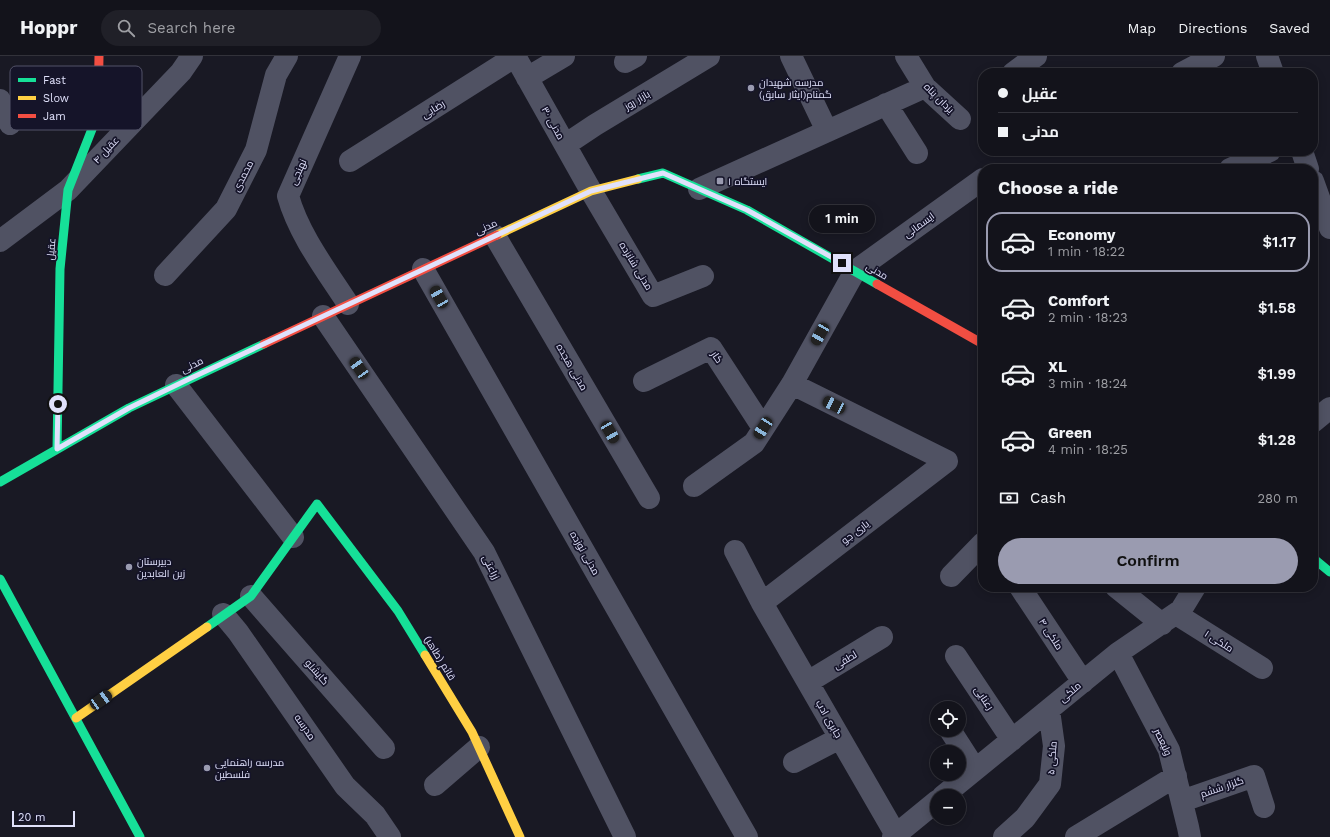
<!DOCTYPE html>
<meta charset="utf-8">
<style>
body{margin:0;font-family:"Work Sans",Cairo,sans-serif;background:#202028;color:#f1f3f6;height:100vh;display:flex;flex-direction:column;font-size:15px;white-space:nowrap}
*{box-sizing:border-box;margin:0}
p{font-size:13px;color:#9d9ea3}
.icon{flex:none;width:22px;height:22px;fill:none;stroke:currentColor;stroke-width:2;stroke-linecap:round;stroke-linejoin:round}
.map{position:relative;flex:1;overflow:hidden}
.panel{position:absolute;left:978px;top:108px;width:340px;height:428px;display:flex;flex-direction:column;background:#13131b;border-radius:16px;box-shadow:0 2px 10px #0003,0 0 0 1px #32323a}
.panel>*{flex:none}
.hud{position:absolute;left:978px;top:12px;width:340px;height:88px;border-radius:16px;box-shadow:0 2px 10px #0003,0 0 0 1px #32323a;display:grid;align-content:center;height:88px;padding:0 20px;background:#13131b}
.fabs{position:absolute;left:930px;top:645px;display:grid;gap:8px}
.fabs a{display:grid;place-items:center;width:36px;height:36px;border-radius:50%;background:#13131b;box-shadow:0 2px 10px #0003,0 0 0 1px #32323a;font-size:20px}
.scale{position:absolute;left:12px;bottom:10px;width:63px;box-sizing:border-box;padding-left:4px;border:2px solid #e0e1fb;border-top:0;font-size:11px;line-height:14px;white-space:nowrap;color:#e0e1fb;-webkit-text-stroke:3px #151429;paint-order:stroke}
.end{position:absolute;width:18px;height:18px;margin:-9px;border:5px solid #e0e1fb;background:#111;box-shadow:0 0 0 2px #111}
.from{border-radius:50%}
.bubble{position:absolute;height:28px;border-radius:14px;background:#13131b;box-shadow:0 2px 10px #0003,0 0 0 1px #32323a;font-size:13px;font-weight:600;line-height:28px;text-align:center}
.car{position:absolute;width:12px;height:24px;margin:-12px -6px;border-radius:5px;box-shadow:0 0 3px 1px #0007;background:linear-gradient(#222 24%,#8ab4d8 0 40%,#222 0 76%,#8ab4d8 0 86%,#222 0)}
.hud b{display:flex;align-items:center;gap:14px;height:38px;font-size:15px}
.hud b+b{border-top:1px solid #32323a}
.hud i{width:10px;height:10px;background:#f1f3f6}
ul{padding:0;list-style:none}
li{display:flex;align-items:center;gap:12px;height:60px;margin:0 8px 6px;padding:0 12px;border:2px solid transparent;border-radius:16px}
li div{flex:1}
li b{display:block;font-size:15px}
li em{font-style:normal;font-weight:600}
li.current{border-color:#9a9bb0}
li>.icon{width:36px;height:36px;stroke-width:1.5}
h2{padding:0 20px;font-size:18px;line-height:48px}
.pay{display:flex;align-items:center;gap:10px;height:44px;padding:0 20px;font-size:15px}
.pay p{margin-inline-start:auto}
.button{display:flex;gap:8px;margin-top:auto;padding:8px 20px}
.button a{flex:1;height:46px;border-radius:24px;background:#9a9bb0;color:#111;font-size:16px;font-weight:600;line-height:46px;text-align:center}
header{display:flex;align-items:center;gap:24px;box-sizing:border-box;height:56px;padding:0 20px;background:#13131b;border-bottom:1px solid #32323a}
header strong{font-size:19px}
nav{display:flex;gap:22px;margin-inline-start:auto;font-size:14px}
.search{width:280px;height:36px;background:#202028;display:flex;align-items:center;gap:10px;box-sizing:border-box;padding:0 14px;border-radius:22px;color:#9d9ea3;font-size:15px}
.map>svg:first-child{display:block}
</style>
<header>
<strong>Hoppr</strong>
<div class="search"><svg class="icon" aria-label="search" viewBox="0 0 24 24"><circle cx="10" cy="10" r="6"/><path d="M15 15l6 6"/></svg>Search here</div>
<nav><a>Map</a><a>Directions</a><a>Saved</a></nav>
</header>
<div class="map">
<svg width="1330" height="781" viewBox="0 0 1330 781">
<rect width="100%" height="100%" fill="#191924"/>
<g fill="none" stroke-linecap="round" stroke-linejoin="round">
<path stroke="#505263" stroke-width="22" d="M515,0L591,135L653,240L703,220
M791,0L827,75
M906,0L925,31L960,63
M1267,0L1273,17
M625,6L636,0
M1013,17L1036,0
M1182,17L1214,0
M527,22L564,0
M0,44L10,68
M886,48L917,97
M565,89L595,69L709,0
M1302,95L1308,113
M350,105L516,0
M1230,113L1270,95
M1313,125L1330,172
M699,133L925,31
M495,180L649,442
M0,185L68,134L181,16L192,0
M423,213L747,781
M165,219L226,153L256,94L276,19L287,0
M348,248C326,214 299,179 288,140L350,0
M323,260L484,496L625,781
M644,325L711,292L763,372
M176,329L293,481
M1313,366L1330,352
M694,430L754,387L792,328L855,215L983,123
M735,495L762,547L896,779
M951,520L983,487
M1020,531L1083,626
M1116,531L1162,568
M251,540L384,692
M762,547L947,405L792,328
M223,558L238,576L345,730L375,759L390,781
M1176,558L1262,612
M1118,597L1169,694L1188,771L1190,781
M956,600L1012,684
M808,626L882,581
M950,674L975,713
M794,706L840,682
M435,729L479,691
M943,740L1118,597L1181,554L1195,531
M1182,745L1254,720L1264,751
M893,781L937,745
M1004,781L1025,762L1050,728L1054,690L1049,654
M1076,781L1176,720"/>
<path stroke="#16e098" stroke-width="9" d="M638,123L663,117L747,154L877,228
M57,393L60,213L68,134L94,68
M0,426L129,352L264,288
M1313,502L1330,516
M0,523L140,781
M207,571L251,540L317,448L398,555L425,599"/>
<path stroke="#ffcf43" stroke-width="9" d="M497,179L591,135L638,123
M425,599L472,676L520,781
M76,662L207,571"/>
<path stroke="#f24e42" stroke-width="9" d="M94,68L98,58L99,0
M877,228L983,288
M264,288L497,179"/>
</g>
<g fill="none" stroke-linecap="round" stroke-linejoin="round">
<path stroke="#e0e1fb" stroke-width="5" d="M58,348L57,393L129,352L189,323L591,135L663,117L747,154L842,207"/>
</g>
<g fill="#9a9bb0" stroke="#151429" stroke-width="1.5">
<circle cx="751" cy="32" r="4"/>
<rect x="716" y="121" width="8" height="8" rx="2"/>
<circle cx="129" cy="511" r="4"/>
<circle cx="207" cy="712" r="4"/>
</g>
<g text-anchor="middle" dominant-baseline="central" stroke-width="3.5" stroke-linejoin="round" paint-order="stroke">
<g font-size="10" fill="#e0e1fb" stroke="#151429" text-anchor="start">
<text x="759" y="26">مدرسه شهیدان<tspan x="759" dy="12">گمنام(ایثار سابق)</tspan></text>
<text x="728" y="125">ایستگاه ۱</text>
<text x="137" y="505">دبیرستان<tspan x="137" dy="12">زین العابدین</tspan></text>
<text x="215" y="706">مدرسه راهنمایی<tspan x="215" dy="12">فلسطین</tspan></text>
</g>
<g font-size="10" fill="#e0e1fb" stroke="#151429">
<text transform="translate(939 42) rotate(45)">یزدان پناه</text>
<text transform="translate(637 44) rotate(-31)">بازار روز</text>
<text transform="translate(433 53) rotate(-32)">رضایی</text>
<text transform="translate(553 67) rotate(61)">مدنی ۳۰</text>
<text transform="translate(106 94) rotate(-47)">عقیل ۴</text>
<text transform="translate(298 116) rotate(-66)">نهنجی</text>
<text transform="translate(243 120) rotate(-63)">محمدی</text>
<text transform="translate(919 169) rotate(-36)">ایسمانی</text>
<text transform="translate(486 171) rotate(-25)">مدنی</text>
<text transform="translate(51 193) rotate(-85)">عقیل</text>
<text transform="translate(636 210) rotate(59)">مدنی شانزده</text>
<text transform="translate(877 215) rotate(30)">مدنی</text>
<text transform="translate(717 301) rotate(56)">کار</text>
<text transform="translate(192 309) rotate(-26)">مدنی</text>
<text transform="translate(572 311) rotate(60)">مدنی هجده</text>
<text transform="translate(855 476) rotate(-38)">یاری جو</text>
<text transform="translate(585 497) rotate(60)">مدنی نوزده</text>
<text transform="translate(491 511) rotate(63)">زراعتی</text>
<text transform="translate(1051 578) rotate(57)">ملکی ۴</text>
<text transform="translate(1219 585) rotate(32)">ملکی ۱</text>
<text transform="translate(440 602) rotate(58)">قائم (طاهر)</text>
<text transform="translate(845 604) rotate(-31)">لطفی</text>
<text transform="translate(317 616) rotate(49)">گایشلو</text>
<text transform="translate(1070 636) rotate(-40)">ملکی</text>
<text transform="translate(984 642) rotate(56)">رعنایی</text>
<text transform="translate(829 663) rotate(60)">جابری ادب</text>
<text transform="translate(305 671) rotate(55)">مدرسه</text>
<text transform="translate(1163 686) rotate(65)">ولیعصر</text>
<text transform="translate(1052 702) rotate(-86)">ملکی ۵</text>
<text transform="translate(1222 731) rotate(-19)">گلزار ششم</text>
</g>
</g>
<rect x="10" y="10" width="132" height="64" rx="6" fill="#151429" stroke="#525268" stroke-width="1"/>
<rect x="18" y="22" width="18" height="4" fill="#16e098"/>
<rect x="18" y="40" width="18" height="4" fill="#ffcf43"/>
<rect x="18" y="58" width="18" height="4" fill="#f24e42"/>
<g font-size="11" fill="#e0e1fb">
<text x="43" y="28">Fast</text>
<text x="43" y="46">Slow</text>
<text x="43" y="64">Jam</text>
</g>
</svg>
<div class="fabs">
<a><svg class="icon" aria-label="locate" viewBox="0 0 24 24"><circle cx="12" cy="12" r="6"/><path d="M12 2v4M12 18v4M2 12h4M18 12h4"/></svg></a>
<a>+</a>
<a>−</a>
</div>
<div class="scale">20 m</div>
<i class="end from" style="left:58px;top:348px"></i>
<i class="end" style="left:842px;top:207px"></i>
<div class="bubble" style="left:809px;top:149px;width:66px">1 min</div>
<i class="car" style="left:439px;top:241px;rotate:330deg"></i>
<i class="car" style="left:820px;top:278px;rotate:210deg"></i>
<i class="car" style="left:359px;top:312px;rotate:326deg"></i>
<i class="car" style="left:834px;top:349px;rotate:296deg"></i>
<i class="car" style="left:763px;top:372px;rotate:213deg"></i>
<i class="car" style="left:610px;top:376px;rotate:150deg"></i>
<i class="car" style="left:101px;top:644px;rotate:55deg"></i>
<div class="hud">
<b><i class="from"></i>عقیل</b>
<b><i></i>مدنی</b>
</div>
<section class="panel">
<h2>Choose a ride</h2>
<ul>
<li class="current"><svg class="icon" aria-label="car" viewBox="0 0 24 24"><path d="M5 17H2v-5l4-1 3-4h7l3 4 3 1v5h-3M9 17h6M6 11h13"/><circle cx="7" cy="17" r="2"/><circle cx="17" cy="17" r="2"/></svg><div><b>Economy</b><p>1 min · 18:22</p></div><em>$1.17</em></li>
<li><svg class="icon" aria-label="car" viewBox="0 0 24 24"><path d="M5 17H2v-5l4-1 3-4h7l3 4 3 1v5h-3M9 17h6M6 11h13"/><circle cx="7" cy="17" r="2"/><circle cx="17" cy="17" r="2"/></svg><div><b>Comfort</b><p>2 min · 18:23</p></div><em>$1.58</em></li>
<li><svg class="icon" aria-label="car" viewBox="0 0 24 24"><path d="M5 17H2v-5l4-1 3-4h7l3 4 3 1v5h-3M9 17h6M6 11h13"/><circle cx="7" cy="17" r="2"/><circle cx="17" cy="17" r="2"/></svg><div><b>XL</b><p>3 min · 18:24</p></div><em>$1.99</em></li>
<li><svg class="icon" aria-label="car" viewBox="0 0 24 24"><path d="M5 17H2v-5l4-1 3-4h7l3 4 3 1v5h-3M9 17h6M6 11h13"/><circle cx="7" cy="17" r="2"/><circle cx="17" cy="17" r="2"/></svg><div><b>Green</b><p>4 min · 18:25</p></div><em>$1.28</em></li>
</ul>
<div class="pay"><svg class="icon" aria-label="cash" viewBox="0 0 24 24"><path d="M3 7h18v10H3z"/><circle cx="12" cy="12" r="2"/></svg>Cash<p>280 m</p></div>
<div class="button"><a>Confirm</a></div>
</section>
</div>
